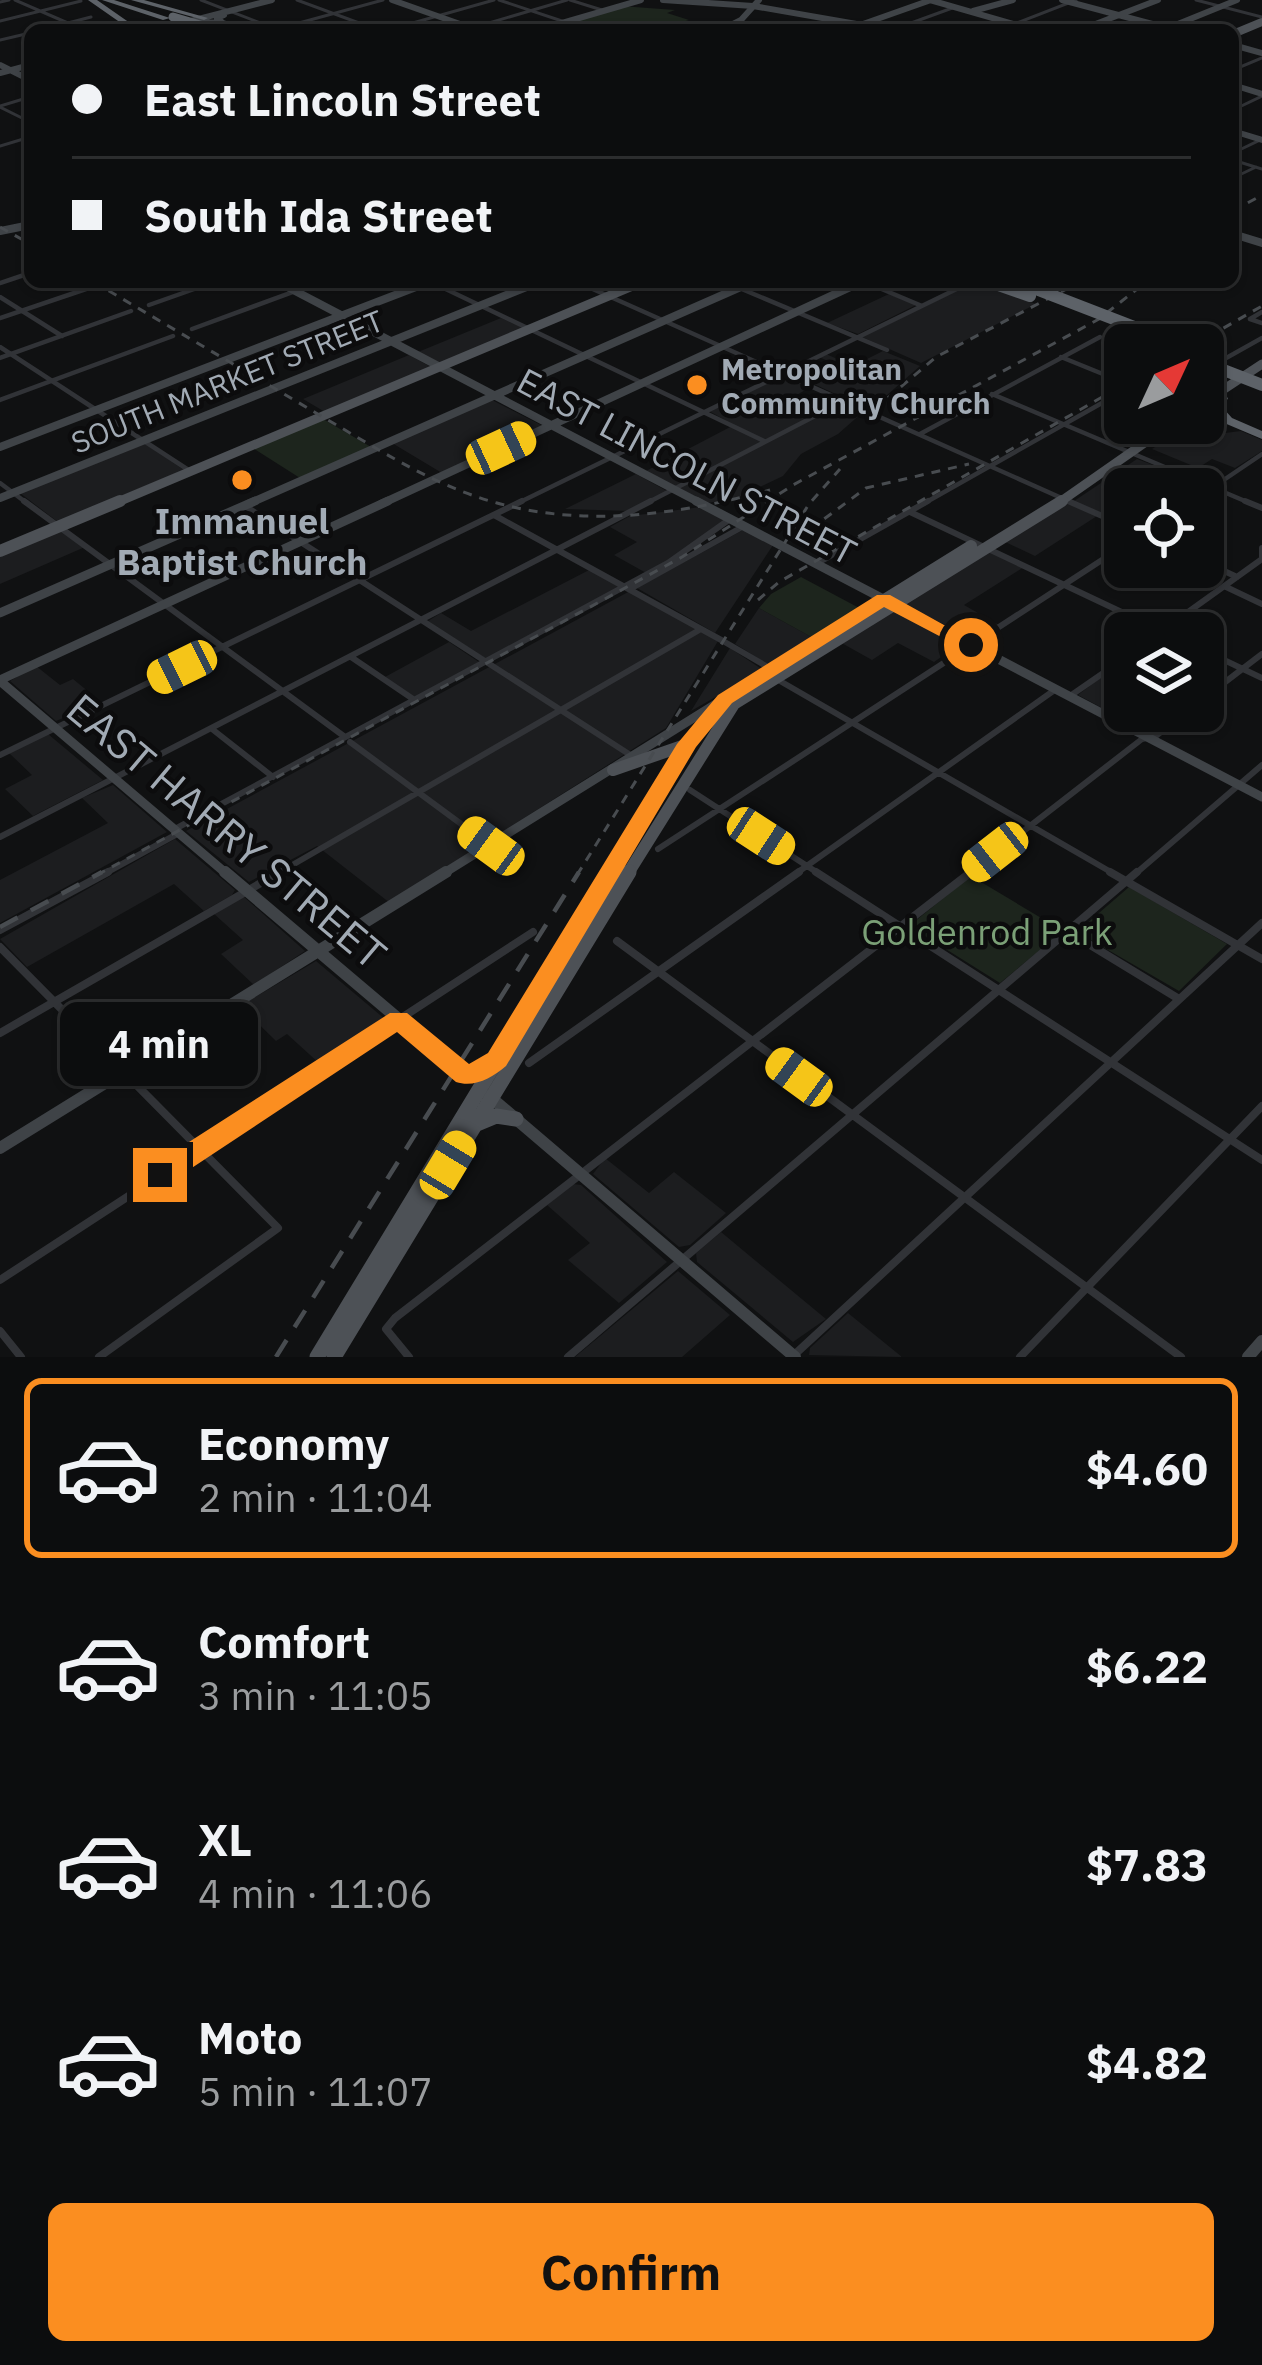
<!DOCTYPE html>
<meta charset="utf-8">
<style>
body{margin:0;font-family:"IBM Plex Sans",sans-serif;background:#1a1b1c;color:#f1f3f6;height:100vh;display:flex;flex-direction:column;font-size:45px;white-space:nowrap}
*{box-sizing:border-box;margin:0}
p{font-size:39px;color:#9a9c9e}
.icon{flex:none;width:66px;height:66px;fill:none;stroke:currentColor;stroke-width:2;stroke-linecap:round;stroke-linejoin:round}
.map{position:relative;height:1357px;overflow:hidden}
.details{display:flex;flex-direction:column;background:#0c0d0e;flex:1}
.details>*{flex:none}
.top-card{position:absolute;left:24px;top:24px;width:1215px;height:264px;border-radius:18px;box-shadow:0 3px 9px #0004,0 0 0 3px #2c2d2e;display:grid;align-content:center;height:264px;padding:0 48px;background:#0c0d0e}
.needle{width:78px;rotate:46deg}
.controls{position:absolute;left:1104px;top:324px;display:grid;gap:24px}
.controls a{display:grid;place-items:center;width:120px;height:120px;border-radius:18px;background:#0c0d0e;box-shadow:0 3px 9px #0004,0 0 0 3px #2c2d2e;font-size:60px}
.end{position:absolute;width:54px;height:54px;margin:-27px;border:15px solid #fb8e20;background:#111;box-shadow:0 0 0 6px #111}
.from{border-radius:50%}
.bubble{position:absolute;height:84px;border-radius:18px;background:#0c0d0e;box-shadow:0 3px 9px #0004,0 0 0 3px #2c2d2e;font-size:39px;font-weight:700;line-height:84px;text-align:center}
.car{position:absolute;width:36px;height:72px;margin:-36px -18px;border-radius:15px;box-shadow:0 0 9px 3px #0007;background:linear-gradient(#f5c518 24%,#345 0 40%,#f5c518 0 76%,#345 0 86%,#f5c518 0)}
.top-card b{display:flex;align-items:center;gap:42px;height:114px;font-size:45px}
.top-card b+b{border-top:3px solid #2c2d2e}
.top-card i{width:30px;height:30px;background:#f1f3f6}
ul{padding:21px 0 0;list-style:none}
li{display:flex;align-items:center;gap:36px;height:180px;margin:0 24px 18px;padding:0 24px;border:6px solid transparent;border-radius:18px}
li div{flex:1}
li b{display:block;font-size:45px}
li em{font-style:normal;font-weight:700}
li.active{border-color:#fb8e20}
li>.icon{width:108px;height:108px;stroke-width:1.5}
.cta{display:flex;gap:24px;margin-top:auto;padding:24px 48px}
.cta a{flex:1;height:138px;border-radius:18px;background:#fb8e20;color:#111;font-size:48px;font-weight:700;line-height:138px;text-align:center}
.map>svg:first-child{display:block}
</style>
<div class="map">
<svg width="1262" height="1357" viewBox="0 0 1262 1357">
<rect width="100%" height="100%" fill="#101112"/>
<path fill="#1c1d1f" d="M975,282L1036,304L921,363L862,337Z
M889,294L916,305L858,334L827,323Z
M501,318L523,328L441,363L418,352Z
M883,351L920,366L870,410L788,372L812,361L838,373L844,368L819,357L826,354L853,366Z
M409,355L431,367L325,412L303,399Z
M780,376L809,388L793,397L825,412L843,403L863,412L838,434L801,454L783,476L739,497L708,503L646,471L734,425L709,411Z
M492,400L543,426L442,473L392,443Z
M1193,423L1225,433L1241,431L1262,440V451L1235,468L1212,459L1198,468L1152,449Z
M144,443L184,470L58,522L20,493Z
M1137,459L1169,471L1141,489H1125V500L1103,514L1074,501Z
M636,474L667,491L629,511L565,509Z
M1066,503L1097,516L1035,556L1001,540Z
M701,507L730,523L648,574L614,555L637,542L610,527L630,516Z
M61,530L85,547L0,584V554Z
M743,530L773,545L715,633L637,588Z
M989,550L1024,567L964,605L999,625L975,640L903,604Z
M591,569L621,586L486,659L428,621L441,613L471,631Z
M630,591L718,641L666,728L390,903L317,846L249,882L186,831Z
M759,608L815,639L772,664L766,663L735,644Z
M896,609L959,643L960,644L934,662L898,643L872,660L838,641Z
M449,642L479,662L414,698L385,677Z
M730,648L763,670L691,711Z
M36,666L60,685L73,679L101,702L56,721L10,681Z
M1100,678L1125,691V711L1161,725L1147,732L1078,695Z
M48,734L103,780L33,816L5,789L32,775L9,753Z
M113,785L167,832L0,923V880L108,823L82,798Z
M175,839L235,890L232,895L204,911L174,884L27,967L0,939Z
M244,897L305,951L254,985L221,954L243,940L213,913Z
M316,961L386,1020L320,1064L287,1034L276,1041L240,1006Z
M605,1158L649,1193L674,1172L726,1213L690,1245L679,1247L593,1174Z
M573,1184L581,1185L667,1262L619,1303L568,1260L590,1243L547,1205Z
M721,1232L826,1319L793,1342L697,1262L696,1253Z
M678,1271L730,1315L682,1357H575Z
M848,1313L902,1357L809,1355L810,1348Z"/>
<path fill="#1d251d" d="M621,6L675,10L667,13L689,20L672,25L676,28L672,30H541Z
M323,419L371,447L300,478L253,448Z
M801,577L863,610L815,639L759,608L771,594Z
M971,876L1063,931L1000,983L909,926Z
M1129,887L1227,944L1179,991L1077,932Z"/>
<g fill="none" stroke-linecap="round" stroke-linejoin="round">
<path stroke="#313337" stroke-width="3" d="M15,0L84,30
M201,0L276,29
M297,0L378,30
M499,0L565,22
M570,0L602,10
M1196,0L1262,17
M0,2L9,0
M0,21L81,1
M472,28L567,0
M277,29L383,0
M41,30L91,17
M388,30L494,0
M892,30L955,7
M999,30L1076,0
M0,40L30,33
M1233,70L1262,58
M0,106L30,97
M0,107L30,122
M1233,110L1262,96
M0,146L30,137
M1233,153L1262,139
M1233,160L1262,169
M1233,178L1256,167
M1233,190L1240,195L1233,199"/>
<path stroke="#313337" stroke-width="4.5" d="M431,282L764,441
M577,282L1075,504
M725,282L887,350
M865,282L922,306
M0,283L30,273
M0,297L62,336
M149,305L214,282
M0,318L86,289
M1250,319L1262,312
M1250,319L1262,323
M192,329L320,282
M0,347L190,471
M1061,357L1125,383
M0,358L131,311
M1203,371L1262,338
M992,394L1252,504
M0,400L173,336
M920,434L1100,337
M0,483L28,504
M1203,494L1262,454
M516,504L971,282
M645,504L844,401
M923,504L1125,390"/>
<path stroke="#313337" stroke-width="6" d="M24,501L345,737
M1068,501L1125,526
M1245,501L1262,508
M245,506L635,758
M910,512L1166,633
M494,515L723,641L766,666L780,681L1116,875
M1203,561L1237,577
M816,564L928,501
M1224,586L1262,604
M632,588L744,526
M1163,630L1262,559V548
M1203,650L1262,678
M351,657L413,699
M1070,696L1125,658
M1203,699L1262,654
M212,729L273,777
M350,742L491,846
M0,755L522,501
M690,790L821,875
M175,829L668,563L730,519
M0,837L651,501
M658,849L1125,545
M102,875L179,833
M275,875L701,629
M794,875L1056,689
M967,875L1142,739L1156,736L1188,711
M1134,875L1262,765"/>
<path stroke="#313337" stroke-width="8" d="M816,872L1262,1160
M1110,872L1262,959
M0,930L108,872
M1069,932L1179,999
M617,941L1181,1357
M0,947L278,1228L99,1357
M0,1033L280,872
M529,1063L799,872
M0,1280L533,932
M0,1331L21,1357
M793,1356L1262,923
M409,1357L386,1329L395,1318L971,872
M568,1357L1137,872
M1020,1357L1262,1106"/>
<path stroke="#3f4347" stroke-width="6" d="M392,0L477,30
M663,0L753,6L891,30
M930,0L1034,30
M1062,0L1175,30
M973,11L1013,0
M203,22L223,23L217,18L224,15
M223,23L246,30
M863,24L931,0
M1168,28L1237,0
M156,30L272,0
M538,30L641,0
M721,30L741,20L759,0
M1080,30L1158,0
M1233,45L1262,53
M0,65L30,80
M0,73L30,65
M1233,85L1262,94
M1233,131L1262,140"/>
<path stroke="#3f4347" stroke-width="8" d="M0,231L30,225
M1233,234L1262,243
M278,282L702,504
M0,447L429,282
M0,498L539,282
M248,504L752,282
M381,504L861,282"/>
<path stroke="#3f4347" stroke-width="9" d="M696,501L1262,797
M0,613L255,501
M0,680L388,501
M0,681L228,875
M441,875L719,702"/>
<path stroke="#3f4347" stroke-width="12" d="M225,872L467,1077
M489,1096L795,1357
M0,1148L446,872
M1248,1357L1262,1341"/>
<path stroke="#4d5156" stroke-width="8" d="M1233,34L1262,22"/>
<path stroke="#4d5156" stroke-width="9" d="M1203,403L1262,364
M113,504L642,282
M1057,504L1173,423"/>
<path stroke="#4d5156" stroke-width="12" d="M0,551L120,501
M613,770L691,743
M610,875L698,729L725,699L971,546
M627,875L734,704L1062,501"/>
<path stroke="#4d5156" stroke-width="15" d="M465,1075L492,1064
M472,1126L496,1116L516,1119
M317,1357L611,872
M334,1357L629,872"/>
<path fill="#5d6268" fill-rule="evenodd" d="M88,0H97L140,30H131Z
M102,0H114L170,18L163,20Z
M131,0H144L208,18L204,20Z
M1222,394L1228,398L1223,408L1232,418L1262,431V439L1203,414V406L1211,409L1218,395Z"/>
<path stroke="#484c50" stroke-width="3" stroke-dasharray="9 8" stroke-linecap="butt" d="M1233,211L1262,195
M0,227L30,244
M94,282C168,326 242,369 316,413C375,447 431,485 497,503C587,528 682,514 770,490
M1194,345L1262,306
M875,409L936,357L1080,282
M797,539L866,488L969,464
M758,600L779,582L1125,384
M97,875L682,557L793,485L1099,319L1146,282
M577,875L809,504L840,469"/>
<path stroke="#484c50" stroke-width="4.5" stroke-dasharray="20 15" stroke-linecap="butt" d="M0,927L102,872
M276,1357L579,872"/>
<path stroke="#5d6268" stroke-width="9" d="M173,17L217,30"/>
<path stroke="#5d6268" stroke-width="12" d="M990,282L1030,296
M1018,282L1181,345
M1203,362L1262,385"/>
</g>
<path fill="#fb8e20" d="M877,595H890L980,645L964,649L884,607L732,703L696,747L506,1066C492,1078 474,1088 456,1082L397,1032L169,1183H150L146,1175L150,1167L390,1013H407L469,1064L488,1053L677,744L718,695Z"/>
<g fill="#fb8e20" stroke="#0c0c0d" stroke-width="4.5">
<circle cx="697" cy="385" r="12"/>
<circle cx="242" cy="480" r="12"/>
</g>
<g text-anchor="middle" dominant-baseline="central" stroke-width="9" stroke-linejoin="round" paint-order="stroke">
<g font-size="30" font-weight="bold" fill="#a1aab4" stroke="#0c0c0d" text-anchor="start">
<text x="721" y="368">Metropolitan<tspan x="721" dy="34">Community Church</tspan></text>
</g>
<g font-size="30" fill="#a1aab4" stroke="#0c0c0d">
<text transform="translate(227 381) rotate(-22)">SOUTH MARKET STREET</text>
</g>
<g font-size="36" fill="#a1aab4" stroke="#0c0c0d">
<text transform="translate(687 466) rotate(28)">EAST LINCOLN STREET</text>
</g>
<g font-size="36" font-weight="bold" fill="#a1aab4" stroke="#0c0c0d">
<text x="242" y="520">Immanuel<tspan x="242" dy="41">Baptist Church</tspan></text>
</g>
<g font-size="36" fill="#7ba077" stroke="#0c0c0d">
<text x="987" y="931">Goldenrod Park</text>
</g>
<g font-size="42" fill="#a1aab4" stroke="#0c0c0d">
<text transform="translate(227 831) rotate(40)">EAST HARRY STREET</text>
</g>
</g>
</svg>
<div class="controls">
<a><svg class="needle" viewBox="-14 -14 28 28"><path d="M0-13l5 13h-10z" fill="#e53935"/><path d="M0 13l5-13h-10z" fill="#9a9c9e"/></svg></a>
<a><svg class="icon" aria-label="locate" viewBox="0 0 24 24"><circle cx="12" cy="12" r="6"/><path d="M12 2v4M12 18v4M2 12h4M18 12h4"/></svg></a>
<a><svg class="icon" aria-label="layers" viewBox="0 0 24 24"><path d="M12 4l9 5-9 5-9-5zM3 14l9 5 9-5"/></svg></a>
</div>
<i class="end from" style="left:971px;top:645px"></i>
<i class="end" style="left:160px;top:1175px"></i>
<div class="bubble" style="left:60px;top:1002px;width:198px">4 min</div>
<i class="car" style="left:501px;top:448px;rotate:65deg"></i>
<i class="car" style="left:182px;top:667px;rotate:244deg"></i>
<i class="car" style="left:761px;top:836px;rotate:123deg"></i>
<i class="car" style="left:491px;top:846px;rotate:306deg"></i>
<i class="car" style="left:995px;top:852px;rotate:232deg"></i>
<i class="car" style="left:799px;top:1077px;rotate:306deg"></i>
<i class="car" style="left:448px;top:1165px;rotate:31deg"></i>
<div class="top-card">
<b><i class="from"></i>East Lincoln Street</b>
<b><i></i>South Ida Street</b>
</div>
</div>
<section class="details">
<ul>
<li class="active"><svg class="icon" aria-label="car" viewBox="0 0 24 24"><path d="M5 17H2v-5l4-1 3-4h7l3 4 3 1v5h-3M9 17h6M6 11h13"/><circle cx="7" cy="17" r="2"/><circle cx="17" cy="17" r="2"/></svg><div><b>Economy</b><p>2 min · 11:04</p></div><em>$4.60</em></li>
<li><svg class="icon" aria-label="car" viewBox="0 0 24 24"><path d="M5 17H2v-5l4-1 3-4h7l3 4 3 1v5h-3M9 17h6M6 11h13"/><circle cx="7" cy="17" r="2"/><circle cx="17" cy="17" r="2"/></svg><div><b>Comfort</b><p>3 min · 11:05</p></div><em>$6.22</em></li>
<li><svg class="icon" aria-label="car" viewBox="0 0 24 24"><path d="M5 17H2v-5l4-1 3-4h7l3 4 3 1v5h-3M9 17h6M6 11h13"/><circle cx="7" cy="17" r="2"/><circle cx="17" cy="17" r="2"/></svg><div><b>XL</b><p>4 min · 11:06</p></div><em>$7.83</em></li>
<li><svg class="icon" aria-label="car" viewBox="0 0 24 24"><path d="M5 17H2v-5l4-1 3-4h7l3 4 3 1v5h-3M9 17h6M6 11h13"/><circle cx="7" cy="17" r="2"/><circle cx="17" cy="17" r="2"/></svg><div><b>Moto</b><p>5 min · 11:07</p></div><em>$4.82</em></li>
</ul>
<div class="cta"><a>Confirm</a></div>
</section>
